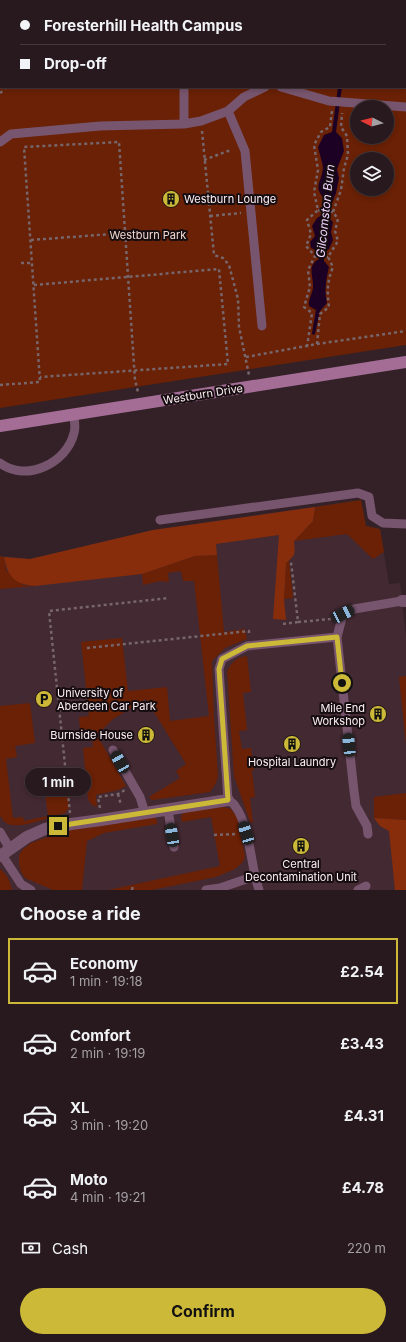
<!DOCTYPE html>
<meta charset="utf-8">
<style>
body{margin:0;font-family:Inter,sans-serif;background:#33262a;color:#f1f3f6;height:100vh;display:flex;flex-direction:column;font-size:15px;white-space:nowrap}
*{box-sizing:border-box;margin:0}
p{font-size:13px;color:#a4a0a4}
.icon{flex:none;width:22px;height:22px;fill:none;stroke:currentColor;stroke-width:2;stroke-linecap:round;stroke-linejoin:round}
.map{position:relative;height:890px;overflow:hidden}
.sheet{display:flex;flex-direction:column;background:#27191d;flex:1}
.sheet>*{flex:none}
.top-card{position:absolute;left:0px;top:0px;width:406px;height:88px;box-shadow:0 2px 6px #0003,0 0 0 1px #43383b;display:grid;align-content:center;height:88px;padding:0 20px;background:#27191d}
.needle{width:26px;rotate:276deg}
.buttons{position:absolute;left:350px;top:100px;display:grid;gap:8px}
.buttons a{display:grid;place-items:center;width:44px;height:44px;border-radius:50%;background:#27191d;box-shadow:0 2px 6px #0003,0 0 0 1px #43383b;font-size:20px}
.end{position:absolute;width:18px;height:18px;margin:-9px;border:5px solid #cdb938;background:#111;box-shadow:0 0 0 2px #111}
.from{border-radius:50%}
.bubble{position:absolute;height:28px;border-radius:14px;background:#27191d;box-shadow:0 2px 6px #0003,0 0 0 1px #43383b;font-size:13px;font-weight:700;line-height:28px;text-align:center}
.car{position:absolute;width:12px;height:24px;margin:-12px -6px;border-radius:5px;box-shadow:0 0 3px 1px #0007;background:linear-gradient(#222 24%,#8ab4d8 0 40%,#222 0 76%,#8ab4d8 0 86%,#222 0)}
.top-card b{display:flex;align-items:center;gap:14px;height:38px;font-size:15px}
.top-card b+b{border-top:1px solid #43383b}
.top-card i{width:10px;height:10px;background:#f1f3f6}
ul{padding:0;list-style:none}
li{display:flex;align-items:center;gap:12px;height:66px;margin:0 8px 6px;padding:0 12px;border:2px solid transparent;border-radius:0px}
li div{flex:1}
li b{display:block;font-size:15px}
li em{font-style:normal;font-weight:700}
li.active{border-color:#cdb938}
li>.icon{width:36px;height:36px;stroke-width:1.5}
h2{padding:0 20px;font-size:18px;line-height:48px}
.pay{display:flex;align-items:center;gap:10px;height:44px;padding:0 20px;font-size:15px}
.pay p{margin-inline-start:auto}
.primary-button{display:flex;gap:8px;margin-top:auto;padding:8px 20px}
.primary-button a{flex:1;height:46px;border-radius:24px;background:#cdb938;color:#111;font-size:16px;font-weight:700;line-height:46px;text-align:center}
.map>svg:first-child{display:block}
</style>
<div class="map">
<svg width="406" height="890" viewBox="0 0 406 890">
<rect width="100%" height="100%" fill="#342127"/>
<path fill="#432932" d="M361,500L366,526L380,529L389,584L400,583L406,636V890H0V556L30,559L153,530Z"/>
<path fill="#6a2105" fill-rule="evenodd" d="M0,0H406V345L0,408ZM1,1H405V87H1ZM357,107H387V137H357ZM357,159H387V189H357Z
M361,500L366,526L380,529L384,552L373,559L347,534L294,541L313,521L315,507Z
M217,555L224,632L245,629L247,639L225,648L212,661L214,716L218,776L216,783L210,792L152,800L149,797L180,778L176,771L186,764L146,699L113,719L97,735L126,786L118,790L96,795L97,807L92,805L88,799L83,748L93,747L91,729L80,730L79,717L89,716L81,642L122,638L128,691L167,687L170,721L209,716L194,581H183L181,571L168,573L169,582L160,581L143,585L142,574L195,556Z
M0,556L4,557L6,570L23,585L35,586L0,589Z
M289,560L293,598L284,599L286,563Z
M247,656L251,692L243,693L247,730L239,731L242,749L251,748L254,770H252L255,797L250,798L253,823L250,822L234,776L227,671C232,662 237,657 247,656Z
M406,676V745L399,677Z
M30,703L35,743L15,746L17,757L6,759L13,818L23,817L24,821L48,816L43,776L35,777V775L48,773L50,784L67,782L69,808L65,813C53,816 17,831 6,823C4,822 2,818 0,816V706Z
M406,793V820L374,818V797Z
M221,806L231,809L237,817L245,856L243,862L235,869L216,877L152,890H108L220,866L211,817L182,822L181,817L183,813Z
M152,817L157,819V824L104,833L87,841L82,890H53L25,878L21,872L19,864V855L22,850L31,843L64,831Z
M0,869C7,874 10,881 12,890H0Z"/>
<path fill="#872d0b" d="M315,507L313,521L294,541C295,554 296,555 286,563L284,599L286,620L273,619L279,535L216,544L217,555L195,556L142,574L35,586C14,584 8,577 4,557L30,559L153,530Z
M374,818L406,820V890H395L389,831L380,826Z"/>
<path fill="#1c0125" d="M338,87H342L336,132L342,138L344,151L337,169L339,178L336,193L327,216L333,222L331,232L333,240L329,249L324,253V261L329,267C326,280 324,290 327,303L320,311L315,334L313,335L312,333L316,310L309,306C308,299 312,295 313,288C314,277 306,266 319,259L320,252L311,248L310,242L315,236L312,226L317,218L322,215L328,203C312,185 320,188 323,168C323,164 319,152 318,147L324,135L332,132Z"/>
<g fill="none" stroke-linecap="round" stroke-linejoin="round">
<path stroke="#1c0125" stroke-width="4.5" d="M325,213L327,195"/>
<path stroke="#77666b" stroke-width="2.5" stroke-dasharray="3 3" stroke-linecap="butt" d="M163,0V1
M328,0V1
M372,0L373,1
M42,1V0
M93,1L95,0
M307,1V0
M337,1L338,0
M345,1V0
M355,1V0
M395,1V0
M0,93L4,90L6,87
M202,131L214,255L223,258L229,265L238,299L239,327L249,375
M204,160L228,151H232
M318,210L333,212
M210,216L241,213
M31,240L125,233
M315,256L328,257
M21,263H32
M34,285L219,269L228,364L40,377
M317,344L320,314L329,307C327,291 327,282 333,267L328,257L338,241L335,231L338,219L333,212L341,190L344,168L348,155L347,136L341,127L342,113
M307,347L312,313L304,307L310,287L308,270L315,256L306,246L311,234L307,220L318,210L314,192L318,170L314,145L321,132L330,127L332,111
M246,357L317,344L406,331
M0,385L40,382L24,147L119,142L135,380L138,392
M298,622L331,619
M283,624L298,622L291,562
M87,648L249,631V636
M118,794L121,805
M100,808L98,797L118,794L125,790
M70,813L49,611L169,598
M214,835L235,834
M132,890L133,885"/>
<path stroke="#77556e" stroke-width="9" d="M237,0V1
M184,87V124
M281,87L329,101L406,107
M228,111L245,151L262,326
M0,142L11,134L100,126L184,124L201,121L228,111L244,97L265,87
M0,463C26,483 67,463 74,433C76,428 74,420 74,414
M160,520L358,493L369,497L372,516L383,523L406,524
M337,637L354,791L356,806L367,826L368,834
M113,750L140,797L145,813
M168,810L174,847
M0,832L10,849
M2,855L21,884L31,890
M255,876L259,890
M206,890L220,888L255,876C251,857 247,821 235,806C234,803 230,802 228,800L219,669L222,659L247,646L337,637L343,614L354,609L402,601
M358,890L366,886"/>
<path stroke="#77556e" stroke-width="12" d="M402,601H406
M0,856L27,837L45,829L71,824L101,820L228,800"/>
<path stroke="#a46d96" stroke-width="12" d="M0,426L406,362"/>
</g>
<g fill="none" stroke-linecap="round" stroke-linejoin="round">
<path stroke="#cdb938" stroke-width="5" d="M58,826L228,800L219,669L222,659L247,646L337,637L342,683"/>
</g>
<defs>
<g id="building-disc" transform="scale(0.9)"><circle r="9.5" fill="#cdb938" stroke="#160d10"/><path d="M-4-6H4V6H1V3H-1V6H-4ZM-2.5-4.3h1.7v1.8h-1.7ZM.8-4.3h1.7v1.8H.8ZM-2.5-1h1.7V.8h-1.7ZM.8-1h1.7V.8H.8Z" fill="#111"/></g>
<g id="parking-disc" transform="scale(0.9)"><circle r="9.5" fill="#cdb938" stroke="#160d10"/><path d="M-3.5-5.5H1a3.5 3.5 0 0 1 0 7H-1V5.5H-3.5ZM-1-3.4V-.6H.8a1.4 1.4 0 0 0 0-2.8Z" fill="#111"/></g>
</defs>
<g fill-rule="evenodd">
<use href="#building-disc" x="171" y="199"/>
<use href="#parking-disc" x="44" y="699"/>
<use href="#building-disc" x="378" y="714"/>
<use href="#building-disc" x="146" y="735"/>
<use href="#building-disc" x="292" y="744"/>
<use href="#building-disc" x="301" y="846"/>
</g>
<g text-anchor="middle" dominant-baseline="central" stroke-width="4" stroke-linejoin="round" paint-order="stroke">
<g font-size="11" fill="#fef0f4" stroke="#160d10" text-anchor="start">
<text x="184" y="199">Westburn Lounge</text>
<text x="57" y="693">University of<tspan x="57" dy="13">Aberdeen Car Park</tspan></text>
<text x="365" y="708" text-anchor="end">Mile End<tspan x="365" dy="13">Workshop</tspan></text>
<text x="133" y="735" text-anchor="end">Burnside House</text>
<text x="292" y="762" text-anchor="middle">Hospital Laundry</text>
<text x="301" y="864" text-anchor="middle">Central<tspan x="301" dy="13">Decontamination Unit</tspan></text>
</g>
<g font-size="11" fill="#f3d8d0" stroke="#160d10">
<text x="148" y="235">Westburn Park</text>
</g>
<g font-size="11" fill="#fef0f4" stroke="#160d10">
<text transform="translate(203 394) rotate(-9)">Westburn Drive</text>
</g>
<g font-size="12" font-style="italic" fill="#f2d4fe" stroke="#160d10">
<text transform="translate(325 211) rotate(-84)">Gilcomston Burn</text>
</g>
</g>
</svg>
<div class="buttons">
<a><svg class="needle" viewBox="-14 -14 28 28"><path d="M0-13l5 13h-10z" fill="#e53935"/><path d="M0 13l5-13h-10z" fill="#a4a0a4"/></svg></a>
<a><svg class="icon" aria-label="layers" viewBox="0 0 24 24"><path d="M12 4l9 5-9 5-9-5zM3 14l9 5 9-5"/></svg></a>
</div>
<i class="end from" style="left:342px;top:683px"></i>
<i class="end" style="left:58px;top:826px"></i>
<div class="bubble" style="left:25px;top:768px;width:66px">1 min</div>
<i class="car" style="left:343px;top:614px;rotate:63deg"></i>
<i class="car" style="left:349px;top:745px;rotate:354deg"></i>
<i class="car" style="left:120px;top:762px;rotate:330deg"></i>
<i class="car" style="left:246px;top:833px;rotate:343deg"></i>
<i class="car" style="left:172px;top:835px;rotate:351deg"></i>
<div class="top-card">
<b><i class="from"></i>Foresterhill Health Campus</b>
<b><i></i>Drop-off</b>
</div>
</div>
<section class="sheet">
<h2>Choose a ride</h2>
<ul>
<li class="active"><svg class="icon" aria-label="car" viewBox="0 0 24 24"><path d="M5 17H2v-5l4-1 3-4h7l3 4 3 1v5h-3M9 17h6M6 11h13"/><circle cx="7" cy="17" r="2"/><circle cx="17" cy="17" r="2"/></svg><div><b>Economy</b><p>1 min · 19:18</p></div><em>£2.54</em></li>
<li><svg class="icon" aria-label="car" viewBox="0 0 24 24"><path d="M5 17H2v-5l4-1 3-4h7l3 4 3 1v5h-3M9 17h6M6 11h13"/><circle cx="7" cy="17" r="2"/><circle cx="17" cy="17" r="2"/></svg><div><b>Comfort</b><p>2 min · 19:19</p></div><em>£3.43</em></li>
<li><svg class="icon" aria-label="car" viewBox="0 0 24 24"><path d="M5 17H2v-5l4-1 3-4h7l3 4 3 1v5h-3M9 17h6M6 11h13"/><circle cx="7" cy="17" r="2"/><circle cx="17" cy="17" r="2"/></svg><div><b>XL</b><p>3 min · 19:20</p></div><em>£4.31</em></li>
<li><svg class="icon" aria-label="car" viewBox="0 0 24 24"><path d="M5 17H2v-5l4-1 3-4h7l3 4 3 1v5h-3M9 17h6M6 11h13"/><circle cx="7" cy="17" r="2"/><circle cx="17" cy="17" r="2"/></svg><div><b>Moto</b><p>4 min · 19:21</p></div><em>£4.78</em></li>
</ul>
<div class="pay"><svg class="icon" aria-label="cash" viewBox="0 0 24 24"><path d="M3 7h18v10H3z"/><circle cx="12" cy="12" r="2"/></svg>Cash<p>220 m</p></div>
<div class="primary-button"><a>Confirm</a></div>
</section>
